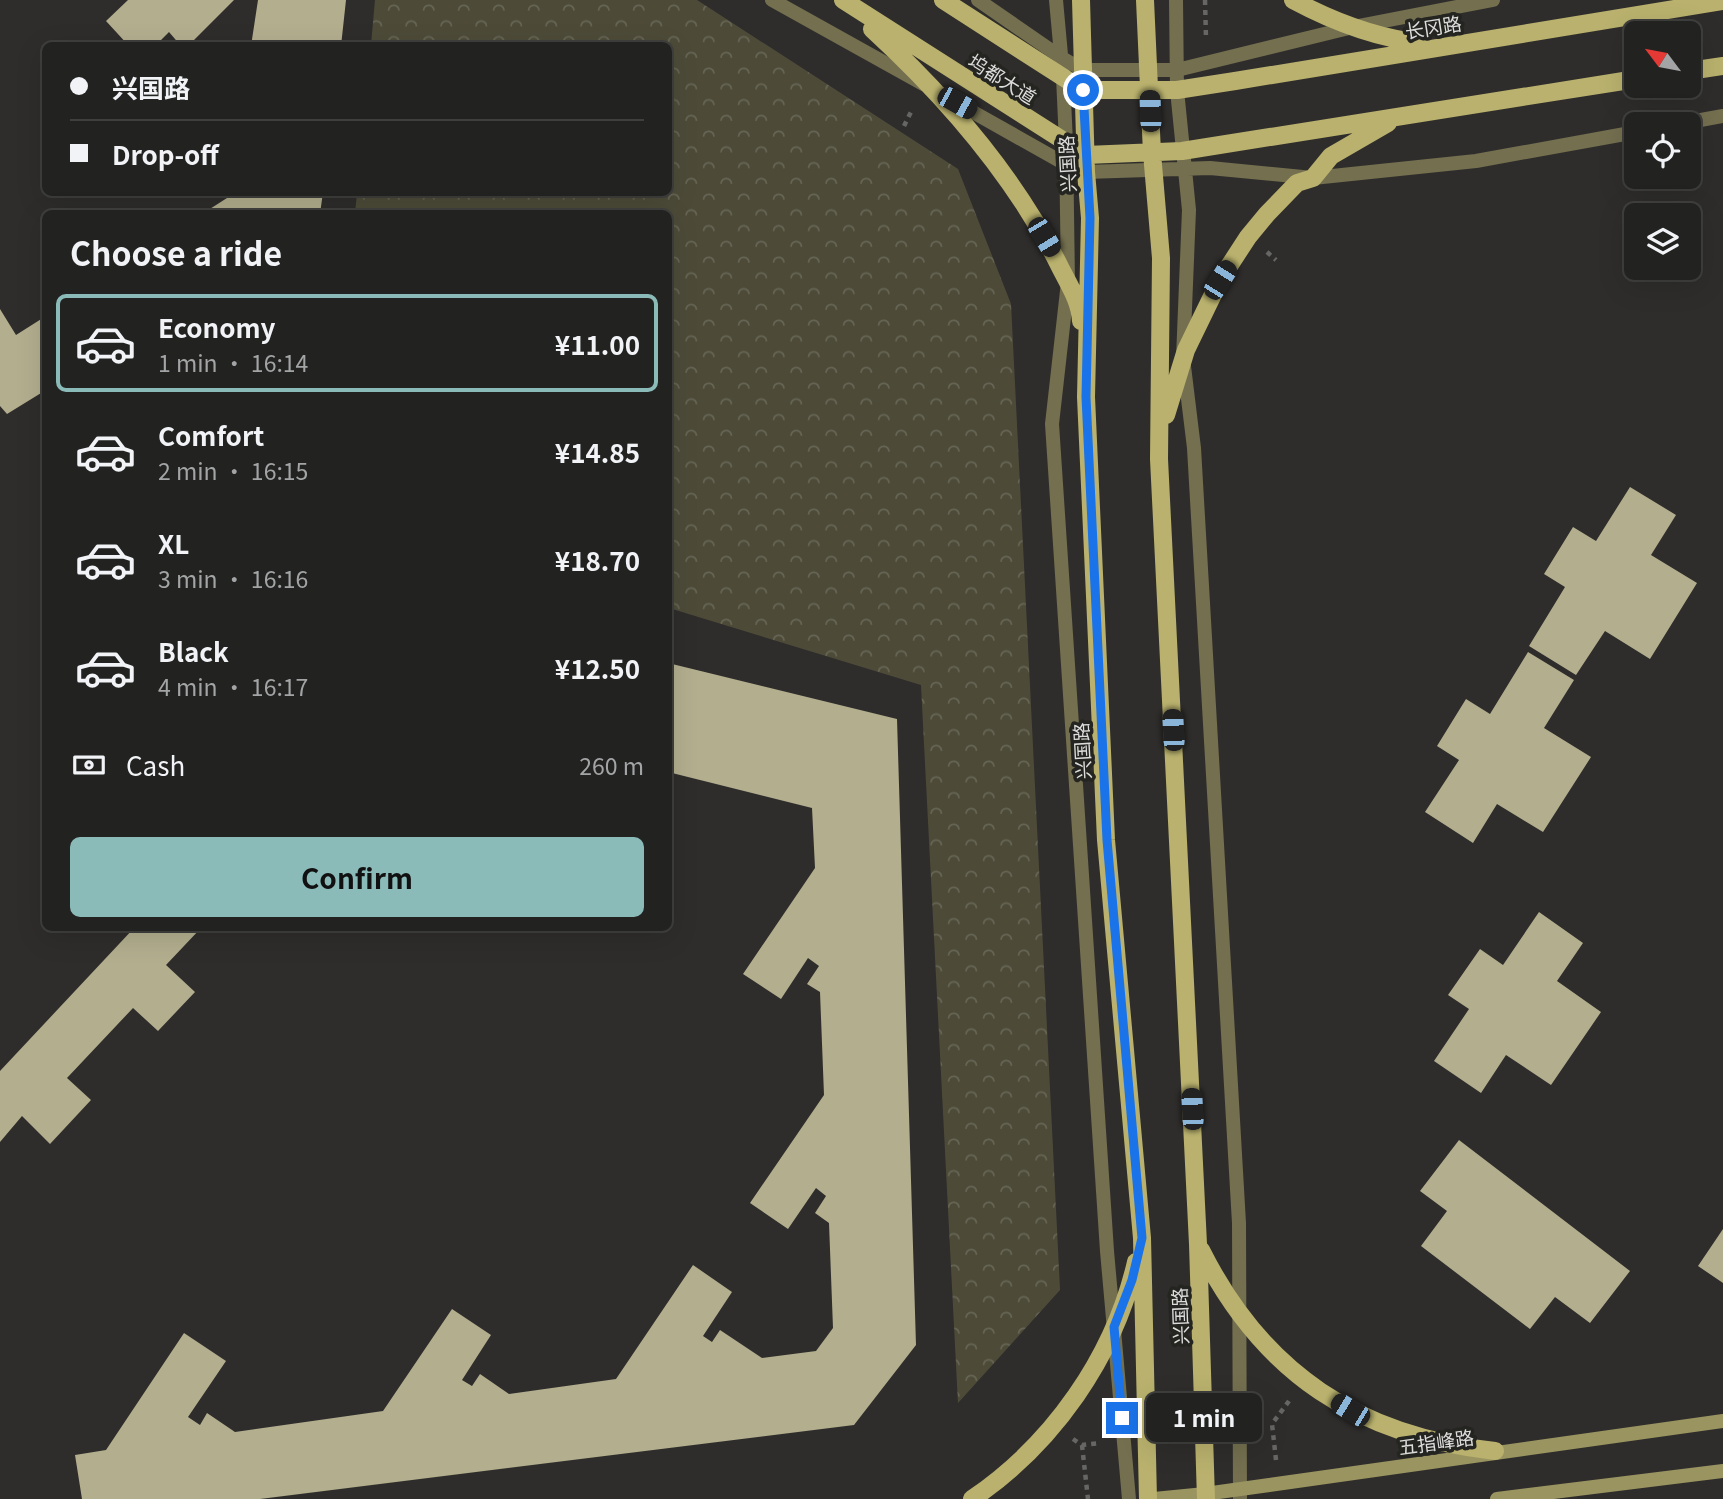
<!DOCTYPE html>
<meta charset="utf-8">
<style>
body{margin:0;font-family:Georgia,"Noto Sans SC",serif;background:#2a2a29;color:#f1f3f6;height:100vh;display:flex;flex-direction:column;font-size:26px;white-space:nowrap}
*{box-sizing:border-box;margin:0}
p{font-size:23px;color:#a2a4a5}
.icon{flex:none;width:38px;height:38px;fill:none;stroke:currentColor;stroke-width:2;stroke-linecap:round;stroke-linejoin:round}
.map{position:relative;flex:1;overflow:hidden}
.side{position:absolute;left:42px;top:210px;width:630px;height:721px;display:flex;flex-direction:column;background:#222220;border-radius:10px;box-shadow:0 7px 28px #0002,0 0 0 2px #3f3f3e}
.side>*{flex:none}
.top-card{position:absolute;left:42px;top:42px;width:630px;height:154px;border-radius:10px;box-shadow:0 7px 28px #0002,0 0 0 2px #3f3f3e;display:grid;align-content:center;height:154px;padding:0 28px;background:#222220}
.needle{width:46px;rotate:302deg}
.fabs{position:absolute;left:1624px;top:21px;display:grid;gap:14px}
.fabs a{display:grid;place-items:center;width:77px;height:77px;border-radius:10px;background:#222220;box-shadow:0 7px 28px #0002,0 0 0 2px #3f3f3e;font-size:35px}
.end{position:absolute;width:32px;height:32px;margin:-16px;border:9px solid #1a73e8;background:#fff;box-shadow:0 0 0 4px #fff}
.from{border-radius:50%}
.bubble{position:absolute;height:49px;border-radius:10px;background:#222220;box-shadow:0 7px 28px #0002,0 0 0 2px #3f3f3e;font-size:23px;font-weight:700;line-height:49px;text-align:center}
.car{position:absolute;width:21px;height:42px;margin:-21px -10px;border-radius:9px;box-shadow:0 0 5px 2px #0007;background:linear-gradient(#222 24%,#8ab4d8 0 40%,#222 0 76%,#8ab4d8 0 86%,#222 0)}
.top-card b{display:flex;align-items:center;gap:24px;height:66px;font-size:26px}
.top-card b+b{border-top:2px solid #3f3f3e}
.top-card i{width:18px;height:18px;background:#f1f3f6}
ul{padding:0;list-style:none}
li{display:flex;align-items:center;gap:21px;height:98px;margin:0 14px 10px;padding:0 14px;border:4px solid transparent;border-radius:10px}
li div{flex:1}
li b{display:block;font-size:26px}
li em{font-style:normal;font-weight:700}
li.current{border-color:#8bbbb9}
li>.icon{width:63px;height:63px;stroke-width:1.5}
h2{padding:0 28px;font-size:32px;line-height:84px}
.pay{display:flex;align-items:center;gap:18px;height:77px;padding:0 28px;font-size:26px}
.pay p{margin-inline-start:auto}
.button{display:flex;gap:14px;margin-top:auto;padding:14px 28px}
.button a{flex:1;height:80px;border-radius:10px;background:#8bbbb9;color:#111;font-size:28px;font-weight:700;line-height:80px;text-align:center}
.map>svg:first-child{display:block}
</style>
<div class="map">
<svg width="1723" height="1499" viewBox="0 0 1723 1499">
<defs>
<pattern id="forest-crowns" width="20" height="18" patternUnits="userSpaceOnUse" patternTransform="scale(1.75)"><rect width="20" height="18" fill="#4d4b38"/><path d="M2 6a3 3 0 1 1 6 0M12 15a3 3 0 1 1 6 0" fill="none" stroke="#666454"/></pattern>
</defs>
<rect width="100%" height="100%" fill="#2e2d2b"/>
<path fill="url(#forest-crowns)" d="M375,0H697L958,169L1011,304L1060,1290L958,1403L921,685L669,608L668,214L355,213L357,193L668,192V46L371,45Z"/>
<path fill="#b2ae8e" d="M128,0H234L188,46H181L169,32L155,46H129L106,21Z
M258,0H346L341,46H251Z
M228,192H323L320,214H202L227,198Z
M0,309L16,335L46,316V390L7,414L0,406Z
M1630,487L1676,515L1651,555L1697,583L1650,659L1605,631L1576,675L1529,646L1565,587L1544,574L1573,527L1596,541Z
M1528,652L1574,680L1544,728L1591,757L1543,832L1497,804L1473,843L1425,812L1459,760L1437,746L1466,699L1490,714Z
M668,663L897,719L916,1345L854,1425L260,1499H82L75,1455L106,1450L184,1333L226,1361L188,1417L200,1425L207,1413L235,1432L383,1411L452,1309L491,1335L462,1380L472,1386L480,1374L509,1394L616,1379L693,1265L732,1292L703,1336L712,1342L720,1330L762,1358L816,1351L833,1328L829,1223L815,1213L826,1196L816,1188L788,1229L750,1203L824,1095L820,992L807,984L819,966L808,958L781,999L743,974L815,868L812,808L668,772Z
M1539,912L1583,943L1557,981L1601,1012L1551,1085L1506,1055L1481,1093L1434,1061L1469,1009L1448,995L1480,949L1503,965Z
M134,928H201L166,965L195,992L158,1031L133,1008L67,1078L91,1100L50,1144L22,1116L0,1142V1071Z
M1459,1140L1630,1271L1590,1323L1555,1297L1530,1329L1421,1246L1447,1211L1420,1191Z
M1723,1229V1283L1698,1266Z"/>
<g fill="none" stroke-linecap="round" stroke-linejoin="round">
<path stroke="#666664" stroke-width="4.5" stroke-dasharray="5 5" stroke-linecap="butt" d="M1205,0L1206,38
M904,126L913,108
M1267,252L1276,260
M1073,1439L1082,1445L1101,1443
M1082,1445L1088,1499
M1276,1460L1272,1424L1289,1401"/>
<path stroke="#736f4f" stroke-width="14" d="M772,0L923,84
M978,0L1062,58L1083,70H1177L1353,27L1493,0
M1056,0L1063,77L1066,143L1068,282L1052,424L1107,1251L1129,1499
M1176,0L1177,90L1189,210L1183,358L1194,448L1239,1223L1240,1499
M941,94L1067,165L1086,172L1210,168L1313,178L1476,161L1636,132
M1679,124L1723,116"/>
<path stroke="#9a9460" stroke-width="14" d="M1154,1499L1205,1494L1723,1421
M1497,1499L1723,1471"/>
<path stroke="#b9b16d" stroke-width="18" d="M843,0L1086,155L1182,151L1636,79
M943,0L1083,90H1177L1235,81L1723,1
M1081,0L1086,172L1090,218L1086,397L1106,840L1142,1238L1148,1499
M1145,0L1152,153L1161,258L1159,459L1198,1244L1206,1499
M1293,0C1334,22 1376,38 1422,43
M872,29C946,97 1015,176 1060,267C1069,285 1080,301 1081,321
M1689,71L1723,66
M1166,415L1186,350L1220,280L1248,237L1267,214L1297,183L1313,178L1331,156L1388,123
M1201,1250C1263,1374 1359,1436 1495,1451
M972,1499C1053,1444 1114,1357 1136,1262"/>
</g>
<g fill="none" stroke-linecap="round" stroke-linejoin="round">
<path stroke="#1a73e8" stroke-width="9" d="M1083,90L1090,218L1086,397L1107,840L1142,1238L1132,1280L1114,1327L1122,1418"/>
</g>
<g text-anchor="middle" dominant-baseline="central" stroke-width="7" stroke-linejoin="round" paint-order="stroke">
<g font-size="19" fill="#dddddc" stroke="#242421">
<text transform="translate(1433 26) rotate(-9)">长冈路</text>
<text transform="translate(1003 78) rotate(32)">坞都大道</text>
<text transform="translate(1066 164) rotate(-93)">兴国路</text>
<text transform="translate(1081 751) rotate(-93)">兴国路</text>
<text transform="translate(1179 1316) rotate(-92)">兴国路</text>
<text transform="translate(1436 1441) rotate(-8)">五指峰路</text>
</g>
</g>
</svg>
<div class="fabs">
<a><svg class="needle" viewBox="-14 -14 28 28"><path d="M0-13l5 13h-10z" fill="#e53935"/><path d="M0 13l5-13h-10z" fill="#a2a4a5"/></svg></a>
<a><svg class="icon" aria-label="locate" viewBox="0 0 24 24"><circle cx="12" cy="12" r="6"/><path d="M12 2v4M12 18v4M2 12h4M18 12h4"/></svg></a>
<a><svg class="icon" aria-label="layers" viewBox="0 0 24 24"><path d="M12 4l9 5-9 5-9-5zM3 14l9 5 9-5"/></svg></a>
</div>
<i class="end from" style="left:1083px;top:90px"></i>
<i class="end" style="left:1122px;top:1418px"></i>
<div class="bubble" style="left:1146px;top:1393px;width:116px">1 min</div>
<i class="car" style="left:957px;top:103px;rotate:119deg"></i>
<i class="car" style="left:1150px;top:111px;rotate:358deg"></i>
<i class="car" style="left:1044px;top:237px;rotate:149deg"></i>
<i class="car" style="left:1220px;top:280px;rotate:32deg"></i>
<i class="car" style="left:1173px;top:730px;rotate:357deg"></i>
<i class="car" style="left:1192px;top:1109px;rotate:357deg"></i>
<i class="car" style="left:1350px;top:1410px;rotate:301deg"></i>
<div class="top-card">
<b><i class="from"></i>兴国路</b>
<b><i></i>Drop-off</b>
</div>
<section class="side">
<h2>Choose a ride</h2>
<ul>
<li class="current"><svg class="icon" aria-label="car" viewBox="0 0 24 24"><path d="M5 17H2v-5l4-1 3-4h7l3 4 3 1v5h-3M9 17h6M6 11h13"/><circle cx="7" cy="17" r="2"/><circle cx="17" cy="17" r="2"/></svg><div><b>Economy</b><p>1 min · 16:14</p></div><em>¥11.00</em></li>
<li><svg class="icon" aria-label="car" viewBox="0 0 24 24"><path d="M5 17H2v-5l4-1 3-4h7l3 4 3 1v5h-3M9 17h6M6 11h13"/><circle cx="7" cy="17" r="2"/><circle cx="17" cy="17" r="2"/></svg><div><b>Comfort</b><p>2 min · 16:15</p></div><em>¥14.85</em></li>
<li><svg class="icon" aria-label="car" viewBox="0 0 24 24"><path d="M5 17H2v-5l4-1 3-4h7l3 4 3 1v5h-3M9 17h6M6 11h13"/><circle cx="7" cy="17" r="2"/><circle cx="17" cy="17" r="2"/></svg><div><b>XL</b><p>3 min · 16:16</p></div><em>¥18.70</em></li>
<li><svg class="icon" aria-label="car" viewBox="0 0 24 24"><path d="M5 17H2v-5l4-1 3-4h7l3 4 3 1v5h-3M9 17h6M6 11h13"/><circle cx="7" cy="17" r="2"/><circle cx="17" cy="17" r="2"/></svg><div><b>Black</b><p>4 min · 16:17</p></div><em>¥12.50</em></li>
</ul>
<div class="pay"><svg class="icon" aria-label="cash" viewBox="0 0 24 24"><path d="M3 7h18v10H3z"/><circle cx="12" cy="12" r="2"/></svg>Cash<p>260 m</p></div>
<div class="button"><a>Confirm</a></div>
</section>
</div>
